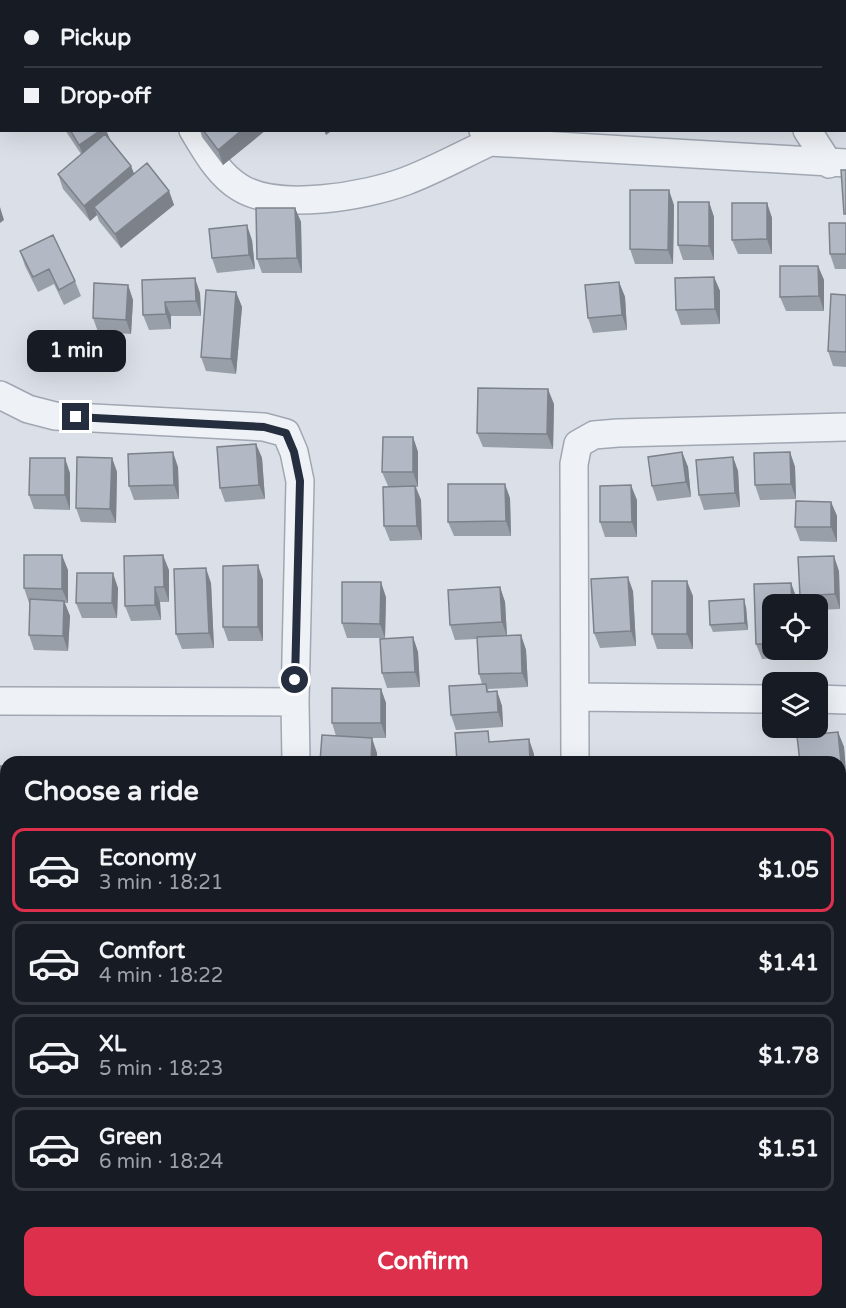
<!DOCTYPE html>
<meta charset="utf-8">
<style>
body{margin:0;font-family:"Varela Round",sans-serif;background:#242831;color:#f1f3f6;height:100vh;display:flex;flex-direction:column;font-size:22px;white-space:nowrap}
*{box-sizing:border-box;margin:0}
p{font-size:20px;color:#9ea1a6}
.icon{flex:none;width:33px;height:33px;fill:none;stroke:currentColor;stroke-width:2;stroke-linecap:round;stroke-linejoin:round}
.map{position:relative;flex:1;overflow:hidden}
.sheet{position:absolute;left:0px;top:756px;width:846px;height:552px;display:flex;flex-direction:column;background:#171b24;border-radius:18px 18px 0 0;box-shadow:0 6px 24px #0002}
.sheet>*{flex:none}
.hud{position:absolute;left:0px;top:0px;width:846px;height:132px;box-shadow:0 6px 24px #0002;display:grid;align-content:center;height:132px;padding:0 24px;background:#171b24}
.buttons{position:absolute;left:762px;top:594px;display:grid;gap:12px}
.buttons a{display:grid;place-items:center;width:66px;height:66px;border-radius:12px;background:#171b24;box-shadow:0 6px 24px #0002;font-size:30px}
.end{position:absolute;width:27px;height:27px;margin:-14px;border:8px solid #242e3f;background:#fff;box-shadow:0 0 0 3px #fff}
.from{border-radius:50%}
.bubble{position:absolute;height:42px;border-radius:12px;background:#171b24;box-shadow:0 6px 24px #0002;font-size:20px;font-weight:700;line-height:42px;text-align:center}
.hud b{display:flex;align-items:center;gap:21px;height:57px;font-size:22px}
.hud b+b{border-top:2px solid #363941}
.hud i{width:15px;height:15px;background:#f1f3f6}
ul{padding:0;list-style:none}
li{display:flex;align-items:center;gap:18px;height:84px;margin:0 12px 9px;padding:0 12px;border:3px solid #363941;border-radius:12px}
li div{flex:1}
li b{display:block;font-size:22px}
li em{font-style:normal;font-weight:700}
li.active{border-color:#dc304d}
li>.icon{width:54px;height:54px;stroke-width:1.5}
h2{padding:0 24px;font-size:27px;line-height:72px}
.button{display:flex;gap:12px;margin-top:auto;padding:12px 24px}
.button a{flex:1;height:69px;border-radius:12px;background:#dc304d;color:#fff;font-size:24px;font-weight:700;line-height:69px;text-align:center}
.map>svg:first-child{display:block}
</style>
<div class="map">
<svg width="846" height="1308" viewBox="0 0 846 1308">
<rect width="100%" height="100%" fill="#dbe0e8"/>
<g fill="none" stroke-linecap="round" stroke-linejoin="round">
<g stroke="#a0a7b2" stroke-width="30">
<path id="street" d="M108,0L109,2
M406,0L407,2
M720,0L721,2
M193,130C206,151 218,174 239,187C277,212 366,196 406,181C435,170 462,155 490,142
M483,130L490,142L846,163
M807,130L829,164
M0,395L28,409L55,416L264,427L286,433L294,452L300,481L295,702L296,762
M575,697L772,699
M818,699L846,700
M0,701L295,702
M575,762L574,464L578,444L594,435L618,433L846,427
M0,995H6
M840,1004H846
M0,1280H6
M374,1302V1308
M650,1302V1308
M103,1308V1302"/>
</g>
<use href="#street" stroke="#eef1f5" stroke-width="27"/>
</g>
<path fill="#999fa9" d="M0,0L2,2V49L0,45Z
M838,0H846V99L844,96V2H840Z
M65,130H106L110,140L131,166L134,174L169,191L174,205L121,248L99,221L97,215L90,221L63,189L58,174L81,154Z
M200,130H266L223,165L202,137Z
M709,202L714,217V260H683L678,245Z
M767,203L772,218V254H738L732,240Z
M674,205L673,264H635L630,249Z
M295,208L301,222L302,273H262L257,259Z
M846,223V269H835L830,254Z
M252,240L255,269L217,273L212,258Z
M20,251L75,281L81,296L64,305L54,284L38,292L25,266Z
M818,266L824,280V311H786L780,297Z
M714,277L720,291V324L681,325L676,310Z
M142,280L200,293L201,316H171V329L149,330L143,315Z
M619,282L625,297L627,330L593,333L588,318Z
M128,285L133,300L131,334L98,332L93,318Z
M236,292L242,307L236,374L206,371L201,357Z
M846,295V367L833,366L828,351Z
M554,404L553,449L483,447L477,433Z
M413,437L418,452V487H416L421,500L422,540L390,541L384,526L388,486L382,472Z
M256,444L262,458L265,499L225,502L220,488Z
M682,452L688,467L691,497L657,501L652,486Z
M790,452L795,467L796,499L760,500L755,485Z
M733,457L738,471L740,507L704,510L699,495Z
M112,458L117,472L116,523L81,522L76,508Z
M178,467L179,499L134,500L129,486Z
M70,473V510L34,509L29,495Z
M510,498L511,536H454L448,522Z
M637,500V537H605L600,522Z
M831,502L837,516V542L800,541L795,527Z
M68,570V603H65L70,616L68,651L34,650L29,635L30,603H29L24,588Z
M169,570V602H160L161,620L131,621L125,606Z
M839,571L840,609L818,610V604H803L800,596Z
M263,580V641H228L223,627Z
M211,583L214,648L182,649L176,634Z
M791,583L796,597L797,604H772V650H798L799,658L762,659L756,644L754,584Z
M500,587L505,602L507,636L521,635L526,650L528,687L488,689L489,692L497,691L502,706L503,727L456,730L451,715L482,684L479,674L477,639L455,640L450,625Z
M118,588L117,618H82L76,603Z
M633,591L636,646L600,648L594,633Z
M693,596V649H657L652,634Z
M386,597L385,638H347L342,623Z
M746,607L748,630L713,632L710,625Z
M413,637L418,652L420,687L387,688L382,673Z
M381,689L386,703V738H364L377,753L336,736L332,723Z
M838,732L844,747L846,772V820H840V762Z
M0,766H6V817H0Z
M0,873H6V951H0Z
M846,1015V1062L843,1052Z
M840,1111H846V1203L840,1202Z
M840,1213H846V1269H840Z
M749,1302H781V1305L751,1306Z"/>
<path fill="#7d828a" d="M326,0H337V2H324Z
M101,130H106L111,142L85,160L79,145Z
M242,130H266L223,165L218,150Z
M324,130H333L326,135Z
M131,166L137,181L94,207L97,215L90,221L84,206Z
M669,190L674,205L673,264L668,250Z
M169,191L174,205L121,248L115,234Z
M709,202L714,217V260L709,246Z
M767,203L772,218V254L767,239Z
M0,207L4,220L0,223Z
M295,208L301,222L302,273L297,258Z
M247,225L252,240L255,269L249,255Z
M818,266L824,280V311L819,296Z
M714,277L720,291V324L715,309Z
M195,278L200,293L201,316L196,301Z
M619,282L625,297L627,330L622,315Z
M128,285L133,300L131,334L126,320Z
M236,292L242,307L236,374L231,359Z
M165,302L171,316V329L166,314Z
M548,389L554,404L553,449L547,434Z
M413,437L418,452V487L413,472Z
M256,444L262,458L265,499L259,485Z
M173,452L178,467L179,499L174,485Z
M682,452L688,467L691,497L686,482Z
M790,452L795,467L796,499L791,484Z
M733,457L738,471L740,507L735,493Z
M65,458L70,473V510L65,495Z
M112,458L117,472L116,523L110,509Z
M505,484L510,498L511,536L506,521Z
M631,485L637,500V537L632,522Z
M415,486L421,500L422,540L417,526Z
M831,502L837,516V542L831,527Z
M62,555L68,570V603L62,589Z
M163,555L169,570V602L164,587Z
M834,556L839,571L840,609L835,594Z
M258,565L263,580V641L258,627Z
M206,568L211,583L214,648L209,633Z
M113,573L118,588L117,618L112,603Z
M628,577L633,591L636,646L631,631Z
M687,581L693,596V649L687,634Z
M381,582L386,597L385,638L380,624Z
M791,583L796,597L797,604H792Z
M155,587L160,602L161,620L155,605Z
M500,587L505,602L507,637L502,622Z
M744,599L746,607L748,630L745,623Z
M64,601L70,616L68,651L63,636Z
M521,635L526,650L528,687L522,673Z
M413,637L418,652L420,687L415,672Z
M381,689L386,703V738L381,723Z
M497,691L502,706L503,727L498,712Z
M838,732L844,747L846,772V807Z
M372,738L377,753V762H371Z
M529,739L534,754V762H530Z
M840,881L842,900L840,895Z
M25,1302H30L31,1308H25Z"/>
<path fill="#b2b9c5" stroke="#7d828a" stroke-width="1.5" d="M0,0H12V2H2V24L0,25Z
M176,0H201L202,2H173Z
M270,0H278L279,2H268Z
M289,0H326L324,2H290Z
M473,0H544L542,2H471Z
M581,0H640L638,2H582Z
M662,0H691L693,2H660Z
M846,1V43L844,44V2Z
M846,55V94L844,91V56Z
M70,130H101L79,145Z
M203,130H242L218,150Z
M105,134L131,166L84,206L58,174Z
M147,163L169,191L115,234L94,207Z
M841,170H846V214H844Z
M630,190H669L668,250L630,249Z
M678,202H709V246L678,245Z
M732,203H767V239L732,240Z
M256,208H295L297,258L257,259Z
M829,223H846V254H830Z
M247,225L249,255L212,258L209,229Z
M53,235L75,281L59,290L49,269L33,277L20,251Z
M780,266H818L819,296L780,297Z
M714,277L715,309L676,310L675,278Z
M195,278L196,301L165,302L166,314L143,315L142,280Z
M619,282L622,315L588,318L585,285Z
M94,283L128,285L126,320L93,318Z
M206,290L236,292L231,359L201,357Z
M831,294L846,295V352L828,351Z
M478,388L548,389L547,434L477,433Z
M383,437H413V472H382Z
M256,444L259,485L220,488L217,447Z
M173,452L174,485L129,486L128,454Z
M682,452L686,482L652,486L648,457Z
M790,452L791,484L755,485L754,453Z
M77,457L112,458L110,509L76,508Z
M733,457L735,493L699,495L696,460Z
M30,458H65V495H29Z
M448,484H505L506,521L448,522Z
M631,485L632,522H600V486Z
M415,486L417,526H384L383,487Z
M796,501L831,502V527H795Z
M24,555H62V589L24,588Z
M163,555L164,587H155V605L125,606L124,556Z
M834,556L835,594L800,596L798,557Z
M258,565V627H223V566Z
M206,568L209,633L176,634L174,569Z
M77,573H113L112,603H76Z
M628,577L631,631L594,633L591,579Z
M652,581H687V634H652Z
M342,582H381L380,624L342,623Z
M791,583L792,604H772V644H756L754,584Z
M500,587L502,622L450,625L448,590Z
M30,599L64,601L63,636L29,635Z
M744,599L745,623L710,625L709,601Z
M521,635L522,673L479,674L477,637Z
M413,637L415,672L382,673L380,639Z
M486,684L487,692L497,691L498,712L451,715L449,686Z
M332,688L381,689V723H332Z
M488,731L489,742L529,739L530,762H457L455,733Z
M838,732L845,805H840V762H800L797,736Z
M322,735L372,738L371,762H320Z
M0,766H6V803H0Z
M0,873H6V936H0Z
M846,1015V1052H843L840,1016Z
M840,1111H846V1147H840Z
M840,1153L846,1154V1189L840,1188Z
M840,1213H846V1254H840Z
M0,1288H6V1302H25V1308H0Z
M140,1302H175V1308H140Z
M461,1302H492V1308H460Z
M275,1305V1308H245V1307Z"/>
<g fill="none" stroke-linecap="round" stroke-linejoin="round">
<path stroke="#242e3f" stroke-width="8" d="M76,417L264,427L286,433L294,452L300,481L295,680"/>
</g>
</svg>
<div class="buttons">
<a><svg class="icon" aria-label="locate" viewBox="0 0 24 24"><circle cx="12" cy="12" r="6"/><path d="M12 2v4M12 18v4M2 12h4M18 12h4"/></svg></a>
<a><svg class="icon" aria-label="layers" viewBox="0 0 24 24"><path d="M12 4l9 5-9 5-9-5zM3 14l9 5 9-5"/></svg></a>
</div>
<i class="end from" style="left:295px;top:680px"></i>
<i class="end" style="left:76px;top:417px"></i>
<div class="bubble" style="left:27px;top:330px;width:99px">1 min</div>
<div class="hud">
<b><i class="from"></i>Pickup</b>
<b><i></i>Drop-off</b>
</div>
<section class="sheet">
<h2>Choose a ride</h2>
<ul>
<li class="active"><svg class="icon" aria-label="car" viewBox="0 0 24 24"><path d="M5 17H2v-5l4-1 3-4h7l3 4 3 1v5h-3M9 17h6M6 11h13"/><circle cx="7" cy="17" r="2"/><circle cx="17" cy="17" r="2"/></svg><div><b>Economy</b><p>3 min · 18:21</p></div><em>$1.05</em></li>
<li><svg class="icon" aria-label="car" viewBox="0 0 24 24"><path d="M5 17H2v-5l4-1 3-4h7l3 4 3 1v5h-3M9 17h6M6 11h13"/><circle cx="7" cy="17" r="2"/><circle cx="17" cy="17" r="2"/></svg><div><b>Comfort</b><p>4 min · 18:22</p></div><em>$1.41</em></li>
<li><svg class="icon" aria-label="car" viewBox="0 0 24 24"><path d="M5 17H2v-5l4-1 3-4h7l3 4 3 1v5h-3M9 17h6M6 11h13"/><circle cx="7" cy="17" r="2"/><circle cx="17" cy="17" r="2"/></svg><div><b>XL</b><p>5 min · 18:23</p></div><em>$1.78</em></li>
<li><svg class="icon" aria-label="car" viewBox="0 0 24 24"><path d="M5 17H2v-5l4-1 3-4h7l3 4 3 1v5h-3M9 17h6M6 11h13"/><circle cx="7" cy="17" r="2"/><circle cx="17" cy="17" r="2"/></svg><div><b>Green</b><p>6 min · 18:24</p></div><em>$1.51</em></li>
</ul>
<div class="button"><a>Confirm</a></div>
</section>
</div>
